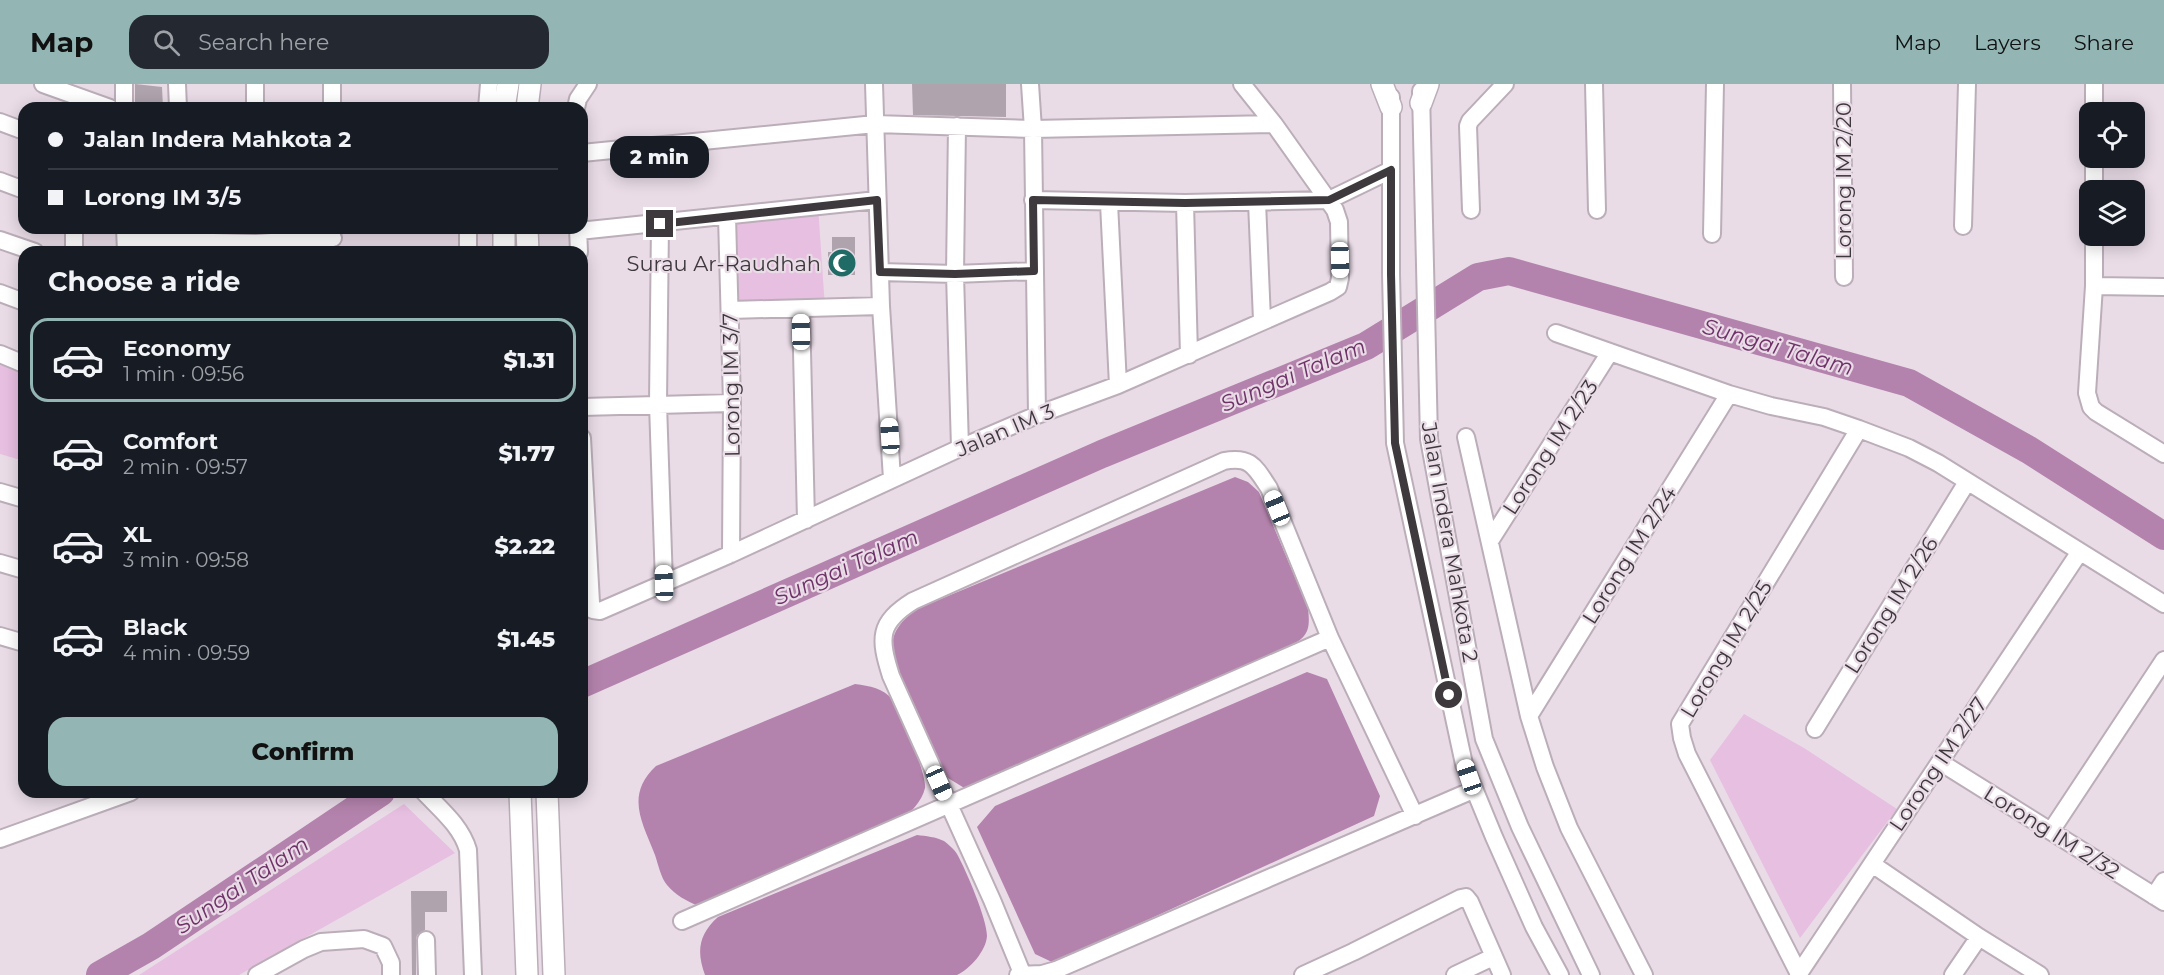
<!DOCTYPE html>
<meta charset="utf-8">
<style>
body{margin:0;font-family:Montserrat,sans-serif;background:#242831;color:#f1f3f6;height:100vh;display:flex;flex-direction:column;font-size:22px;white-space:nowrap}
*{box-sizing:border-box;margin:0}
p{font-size:20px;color:#9ea1a6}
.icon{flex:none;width:33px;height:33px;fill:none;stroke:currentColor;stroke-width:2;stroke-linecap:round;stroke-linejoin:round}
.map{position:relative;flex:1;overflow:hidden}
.sheet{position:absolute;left:18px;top:162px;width:570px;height:552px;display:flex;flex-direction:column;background:#171b24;border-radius:18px;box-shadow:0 3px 15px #0003}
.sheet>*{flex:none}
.guide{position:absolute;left:18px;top:18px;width:570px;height:132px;border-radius:18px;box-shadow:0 3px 15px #0003;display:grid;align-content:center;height:132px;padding:0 30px;background:#171b24}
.controls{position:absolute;left:2079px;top:18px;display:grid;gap:12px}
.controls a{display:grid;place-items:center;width:66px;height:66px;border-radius:12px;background:#171b24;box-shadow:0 3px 15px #0003;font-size:30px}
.end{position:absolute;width:27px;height:27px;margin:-14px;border:8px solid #3e393d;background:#fff;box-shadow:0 0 0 3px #fff}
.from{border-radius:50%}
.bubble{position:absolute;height:42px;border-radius:18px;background:#171b24;box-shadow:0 3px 15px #0003;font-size:20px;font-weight:800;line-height:42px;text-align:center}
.car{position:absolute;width:18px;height:36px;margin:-18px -9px;border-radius:8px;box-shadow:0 0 4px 2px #0007;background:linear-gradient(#fff 24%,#345 0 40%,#fff 0 76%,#345 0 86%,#fff 0)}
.guide b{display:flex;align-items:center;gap:21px;height:57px;font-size:22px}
.guide b+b{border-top:2px solid #363941}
.guide i{width:15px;height:15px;background:#f1f3f6}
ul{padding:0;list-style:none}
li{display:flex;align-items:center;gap:18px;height:84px;margin:0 12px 9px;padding:0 18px;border:3px solid transparent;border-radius:18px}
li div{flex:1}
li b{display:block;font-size:22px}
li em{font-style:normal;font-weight:800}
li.selected{border-color:#93b6b5}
li>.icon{width:54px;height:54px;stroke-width:1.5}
h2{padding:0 30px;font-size:27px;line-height:72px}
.primary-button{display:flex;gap:12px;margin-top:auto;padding:12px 30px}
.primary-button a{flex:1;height:69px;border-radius:18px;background:#93b6b5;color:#111;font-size:24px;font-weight:800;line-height:69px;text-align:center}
header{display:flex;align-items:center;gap:36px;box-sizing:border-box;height:84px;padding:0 30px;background:#93b6b5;color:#111}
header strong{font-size:28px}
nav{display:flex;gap:33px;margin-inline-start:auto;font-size:21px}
.search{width:420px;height:54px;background:#242831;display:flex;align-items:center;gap:15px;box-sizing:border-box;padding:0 21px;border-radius:18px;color:#9ea1a6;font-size:22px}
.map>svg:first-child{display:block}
</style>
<header>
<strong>Map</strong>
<div class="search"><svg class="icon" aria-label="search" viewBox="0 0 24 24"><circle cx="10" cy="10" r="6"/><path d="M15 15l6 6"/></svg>Search here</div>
<nav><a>Map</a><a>Layers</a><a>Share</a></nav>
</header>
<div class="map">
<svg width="2164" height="891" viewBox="0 0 2164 891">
<rect width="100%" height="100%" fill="#e9dce7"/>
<path fill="#e7bfe1" d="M818,122L825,224L730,226L727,132Z
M0,274L24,283V377L0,370Z
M1744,630L1804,664L1897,725L1800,854L1710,676Z
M404,720L455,769L239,891H139Z"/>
<path fill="#b483ad" d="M1235,393L1248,398L1259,408L1308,524C1311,551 1306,552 1285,567L966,705L943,691L892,574C891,548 897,543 914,526Z
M1307,588L1327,595L1380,712L1374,732L1054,879L1035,870L977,743L995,722Z
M855,600C870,602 883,604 893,616C901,625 927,692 925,704C922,718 910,728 901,738L698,822C687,817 675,811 667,801C661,794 658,780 655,771C642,738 625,711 656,682Z
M917,751C926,752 936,753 944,757C948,760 955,766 957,770C966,786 987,835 987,852C986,867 970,885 957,891H705C696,867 699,850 718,833Z"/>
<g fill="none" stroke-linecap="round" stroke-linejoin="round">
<path stroke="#b483ad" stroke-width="28" d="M582,600L1102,370L1366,262L1478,193L1509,187L1909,299L2029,366L2164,452
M100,891L151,862L381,708"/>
</g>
<path fill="#afa3ad" d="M135,0L162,3L163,24H135Z
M912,0H1006V33L913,31Z
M211,144H314V145L256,148L211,147Z
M832,153H855V191H828V168H832Z
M411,807H447V828H425V846L417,851L416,856V891H412Z"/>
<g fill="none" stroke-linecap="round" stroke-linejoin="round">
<g stroke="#bbaeb9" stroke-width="20">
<path id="minor" d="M43,0L110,24
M124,0V24
M177,0L178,24
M255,0V24
M332,0V24
M874,0L881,222L892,395
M1030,0L1033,45L1037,331
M1594,0L1597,126
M1842,0L1844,193
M2094,0V28
M1421,7L1429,355L1484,655L1520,743L1591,891
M1391,13V190L1395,359L1464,680L1494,753L1534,843L1560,891
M487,24L489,0
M576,24L578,15L588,0
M0,38L24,47
M957,42L955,190L960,364
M582,69L875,40L1033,45L1274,40
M2094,74V106
M0,97L24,106
M1033,116L1185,119L1329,116L1391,86
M1257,118L1262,236
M1109,119L1118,301
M1185,119L1189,271
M1471,126L1468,42L1470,37L1505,0
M727,132L732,319L731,470
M660,140L658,320L664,499
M1963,142L1967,0
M125,144L126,168
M468,144V168
M578,144L579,168
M579,147L877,116
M1712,150L1715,0
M2094,152V202L2087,309L2091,323L2096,328L2164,370
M0,156L35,168
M126,156L256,159L333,154
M74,168V144
M880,188L955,190L1034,187
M2094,202L2164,203
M0,209L24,218
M801,225L806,436
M730,226L881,222
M1556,249L1729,310L1771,322L1824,333L1859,345L1909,364L1938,379L2164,520
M0,270L24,280
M582,323L732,319
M1466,353L1529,632L1545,683L1569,744L1644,891
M582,354L591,519L593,526L600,527L731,470L960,364L1037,331L1118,301L1330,208L1338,203L1340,194L1339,138L1335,126L1274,40L1242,0
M0,408L24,415
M1490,457L1610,268
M0,479L24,486
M0,552L24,559
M1529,632L1729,310
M1815,645L1967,398
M1940,678L2164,818
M424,708C441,726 461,742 468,766L473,891
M2051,747L2164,576
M0,755L131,708
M1872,780L1979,853L2040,891
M2154,812L2164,797
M682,837L1330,554
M426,856L427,891
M1022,889L992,816L891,592C879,554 878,539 913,517L1224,377C1251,372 1255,383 1269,404L1330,554L1415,732
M1799,890L1687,670L1682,654L1680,640L1859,345
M257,891L304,865L321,858L364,855L383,862L391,879V891
M1018,891L1042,890L1056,886L1473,706
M1303,891L1353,868L1461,814L1466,813L1470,818L1502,891
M1455,891L1493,873
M1798,891L2079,469
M1953,891L1979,853"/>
</g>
<g stroke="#bbaeb9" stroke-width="24">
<path id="major" d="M1382,0L1391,23
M1421,19L1428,0
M504,24L508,0
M527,24L530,0
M504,144V168
M527,144L528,168
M520,708L527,891
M547,708L554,891"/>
</g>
<use href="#minor" stroke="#fff" stroke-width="16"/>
<use href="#major" stroke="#fff" stroke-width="21"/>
</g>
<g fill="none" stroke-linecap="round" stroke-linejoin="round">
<path stroke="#3e393d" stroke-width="8" d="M660,140L877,116L880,188L955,190L1034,187L1033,116L1185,119L1329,116L1391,86V190L1395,359L1449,611"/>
</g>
<defs>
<g id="mosque-disc" transform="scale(1.5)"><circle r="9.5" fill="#206b65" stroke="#e9dce7"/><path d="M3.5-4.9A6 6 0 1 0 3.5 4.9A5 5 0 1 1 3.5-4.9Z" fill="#fff"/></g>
</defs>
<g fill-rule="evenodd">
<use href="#mosque-disc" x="842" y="179"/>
</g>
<g text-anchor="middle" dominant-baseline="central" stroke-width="4.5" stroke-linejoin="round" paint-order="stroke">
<g font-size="21" fill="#3e393d" stroke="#e9dce7">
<text transform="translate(1843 97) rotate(-90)">Lorong IM 2/20</text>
<text transform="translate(731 301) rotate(-91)">Lorong IM 3/7</text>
<text transform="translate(1005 346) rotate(-23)">Jalan IM 3</text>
<text transform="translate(1550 363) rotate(-57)">Lorong IM 2/23</text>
<text transform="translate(1450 458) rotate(80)">Jalan Indera Mahkota 2</text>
<text transform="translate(1629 471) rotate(-58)">Lorong IM 2/24</text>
<text transform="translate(1891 521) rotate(-58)">Lorong IM 2/26</text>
<text transform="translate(1726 565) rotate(-59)">Lorong IM 2/25</text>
<text transform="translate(1938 680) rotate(-56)">Lorong IM 2/27</text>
<text transform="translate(2052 748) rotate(32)">Lorong IM 2/32</text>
</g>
<g font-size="21" fill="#3e393d" stroke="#e9dce7" text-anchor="end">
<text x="821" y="179">Surau Ar-Raudhah</text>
</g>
<g font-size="22" font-style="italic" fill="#6e3168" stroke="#e9dce7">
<text transform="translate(1778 263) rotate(16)">Sungai Talam</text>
<text transform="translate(1293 291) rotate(-23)">Sungai Talam</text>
<text transform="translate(846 483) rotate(-24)">Sungai Talam</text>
<text transform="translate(242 801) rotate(-34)">Sungai Talam</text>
</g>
</g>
</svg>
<div class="controls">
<a><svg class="icon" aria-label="locate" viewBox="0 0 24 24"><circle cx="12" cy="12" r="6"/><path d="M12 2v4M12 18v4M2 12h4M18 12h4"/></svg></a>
<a><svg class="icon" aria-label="layers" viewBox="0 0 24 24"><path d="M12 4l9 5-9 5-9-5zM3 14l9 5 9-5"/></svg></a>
</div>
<i class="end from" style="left:1449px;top:611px"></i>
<i class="end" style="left:660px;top:140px"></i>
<div class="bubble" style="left:610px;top:52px;width:99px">2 min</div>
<i class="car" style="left:1340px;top:176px;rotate:179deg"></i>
<i class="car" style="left:801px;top:248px;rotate:359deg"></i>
<i class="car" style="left:890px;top:352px;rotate:356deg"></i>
<i class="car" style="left:1277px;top:424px;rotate:338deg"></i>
<i class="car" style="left:664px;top:499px;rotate:358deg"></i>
<i class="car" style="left:1469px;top:693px;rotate:341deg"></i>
<i class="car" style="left:939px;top:699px;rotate:156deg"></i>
<div class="guide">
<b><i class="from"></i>Jalan Indera Mahkota 2</b>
<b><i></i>Lorong IM 3/5</b>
</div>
<section class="sheet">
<h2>Choose a ride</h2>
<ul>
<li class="selected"><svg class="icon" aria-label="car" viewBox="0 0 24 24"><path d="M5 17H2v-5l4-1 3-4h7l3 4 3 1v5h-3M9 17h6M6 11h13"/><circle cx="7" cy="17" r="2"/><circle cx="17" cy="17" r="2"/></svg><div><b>Economy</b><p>1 min · 09:56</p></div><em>$1.31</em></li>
<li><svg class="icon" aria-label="car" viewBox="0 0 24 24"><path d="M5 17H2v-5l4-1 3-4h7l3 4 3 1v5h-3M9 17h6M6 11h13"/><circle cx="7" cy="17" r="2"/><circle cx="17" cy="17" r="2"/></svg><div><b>Comfort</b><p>2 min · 09:57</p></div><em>$1.77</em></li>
<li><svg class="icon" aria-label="car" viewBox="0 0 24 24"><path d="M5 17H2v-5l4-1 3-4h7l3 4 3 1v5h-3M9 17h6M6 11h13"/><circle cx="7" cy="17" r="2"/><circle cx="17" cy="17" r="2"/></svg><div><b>XL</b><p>3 min · 09:58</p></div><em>$2.22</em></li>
<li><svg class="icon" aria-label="car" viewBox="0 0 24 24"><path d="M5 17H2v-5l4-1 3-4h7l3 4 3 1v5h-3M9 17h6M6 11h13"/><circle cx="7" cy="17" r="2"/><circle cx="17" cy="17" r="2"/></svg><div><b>Black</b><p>4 min · 09:59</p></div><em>$1.45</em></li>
</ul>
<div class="primary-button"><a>Confirm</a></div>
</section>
</div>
